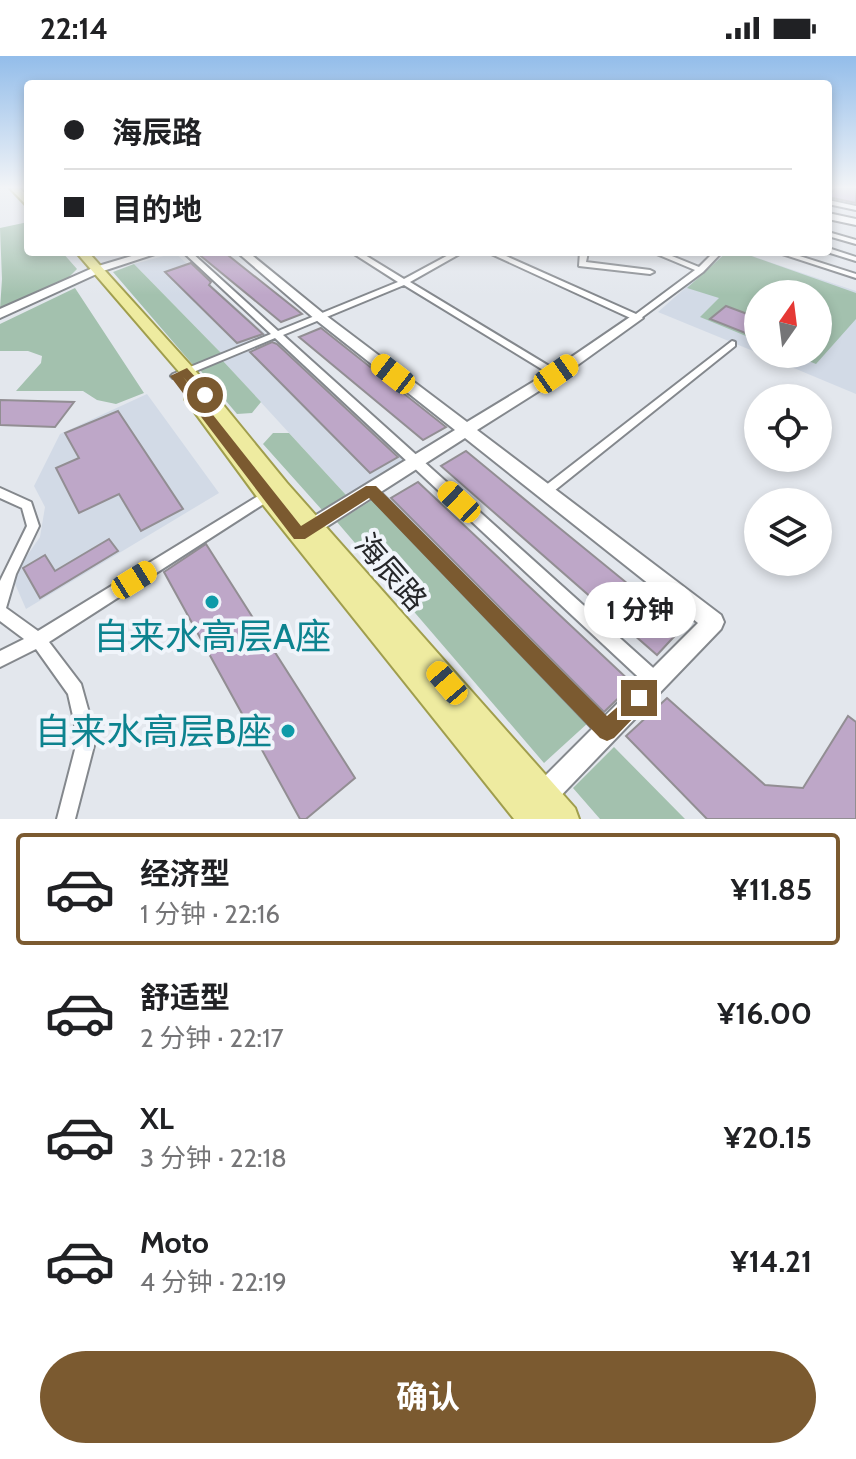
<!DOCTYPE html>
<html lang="zh">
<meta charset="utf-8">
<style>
body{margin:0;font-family:Cabin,"Noto Sans SC",sans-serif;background:#f6f6f6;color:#202124;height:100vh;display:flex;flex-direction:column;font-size:30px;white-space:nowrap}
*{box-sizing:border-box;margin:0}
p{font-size:26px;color:#757577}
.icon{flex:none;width:44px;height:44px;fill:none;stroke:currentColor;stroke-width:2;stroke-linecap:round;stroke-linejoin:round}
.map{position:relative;height:763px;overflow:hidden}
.side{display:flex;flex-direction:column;background:#fff;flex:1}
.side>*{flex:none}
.top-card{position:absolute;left:24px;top:24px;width:808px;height:176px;border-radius:8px;box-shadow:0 4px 12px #0003;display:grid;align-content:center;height:176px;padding:0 40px;background:#fff}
.needle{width:52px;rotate:14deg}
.tools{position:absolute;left:744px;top:224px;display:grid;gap:16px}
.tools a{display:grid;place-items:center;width:88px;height:88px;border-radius:50%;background:#fff;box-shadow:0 4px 12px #0003;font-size:40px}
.end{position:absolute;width:36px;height:36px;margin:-18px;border:10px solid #7b5a30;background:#fff;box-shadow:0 0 0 4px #fff}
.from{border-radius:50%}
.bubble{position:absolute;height:56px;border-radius:28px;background:#fff;box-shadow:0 4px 12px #0003;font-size:26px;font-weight:700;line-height:56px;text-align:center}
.car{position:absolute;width:24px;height:48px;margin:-24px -12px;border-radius:10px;box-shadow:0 0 6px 2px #0007;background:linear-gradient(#f5c518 24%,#345 0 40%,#f5c518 0 76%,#345 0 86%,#f5c518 0)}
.top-card b{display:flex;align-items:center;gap:28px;height:76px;font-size:30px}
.top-card b+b{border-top:2px solid #e0e0e0}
.top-card i{width:20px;height:20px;background:#202124}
ul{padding:14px 0 0;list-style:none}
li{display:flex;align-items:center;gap:24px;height:112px;margin:0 16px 12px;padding:0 24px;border:4px solid transparent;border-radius:8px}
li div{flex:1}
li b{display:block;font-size:30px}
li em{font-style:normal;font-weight:700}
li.selected{border-color:#7b5a30}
li>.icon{width:72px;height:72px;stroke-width:1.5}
.primary-button{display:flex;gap:16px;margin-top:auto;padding:16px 40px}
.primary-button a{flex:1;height:92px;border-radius:48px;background:#7b5a30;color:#fff;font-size:32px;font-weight:700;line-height:92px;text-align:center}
.status{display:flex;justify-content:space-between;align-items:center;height:56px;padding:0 40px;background:#fff;direction:ltr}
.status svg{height:22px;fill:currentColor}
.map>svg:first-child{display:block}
</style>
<div class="status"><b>22:14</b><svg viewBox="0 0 49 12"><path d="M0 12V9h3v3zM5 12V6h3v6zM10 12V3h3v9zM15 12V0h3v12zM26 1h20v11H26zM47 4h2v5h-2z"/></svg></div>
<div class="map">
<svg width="856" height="763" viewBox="0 0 856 763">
<rect width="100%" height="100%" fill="#e3e7ed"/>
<path fill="#d2dae6" d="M726,196H740L856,235V338L760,298H818V238H758V297L658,256Z
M175,197L267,279L222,298L134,208Z
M275,284L404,404L346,439L223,305Z
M147,338L219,437L26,553L12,521L40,481L45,451L34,430L60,378Z"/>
<path fill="#a3c1ae" d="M28,166V196H62L77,213L67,223L0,253L2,223L0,172Z
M727,196H740L856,237V263L816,308L791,298H818V238H758V285L700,261L719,242L687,232Z
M134,208L222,298L193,309L113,216Z
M75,232L144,337L116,348L97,344L83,335H16L41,307L42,300L28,295H0V268Z
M223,305L261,346L252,357L237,358L200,314Z
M273,377H289L346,439L322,454L263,388Z
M372,444L589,666L544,707L337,466Z
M614,691L685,763H600L573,732Z"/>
<path fill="#bea7c8" stroke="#928e93" stroke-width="2" d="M835,132H856V147L828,141Z
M196,196H224L302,258L281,266Z
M191,207L211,226L209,229L263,278L237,287L165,216Z
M726,250L758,262V282L710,263Z
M321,272L446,371L423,384L299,281Z
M272,286L277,288L398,401L370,417L250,296Z
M0,344L74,346L55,371L0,369Z
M118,355L183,453L141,475L119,438L79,457L56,412L79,402L65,377Z
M466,395L557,470L682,572L657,599L441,410Z
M418,426L633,628L604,656L391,442Z
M109,483L118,495L40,542L23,512L45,499L55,515Z
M206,488L355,722L306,763H300L164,516Z
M667,642L765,729L803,732L848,660L856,666V763H707L626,680Z"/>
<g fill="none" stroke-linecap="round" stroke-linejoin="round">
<g stroke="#84888d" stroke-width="4">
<path id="street" d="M828,144L856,150V154L828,148Z
M828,176L856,184V188L828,180Z
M828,192L856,201V205L827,196Z
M183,196H191L278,275L398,226L351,196H360L404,223L454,196H463L410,226L559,316L561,318L559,320H553L404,229L283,279L661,619L663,625L661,631L655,633L649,631L275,282L179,322H173L171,320L173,318L271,278Z
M487,196H497L636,258L695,214L652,196H662L699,211L714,196H722L703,216L637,265Z
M580,196H588L586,206L650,214L654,216L650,218L579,210Z
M776,196H787L856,218V222Z
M732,285L735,286V290L549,439H541L539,436L541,433Z
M371,429L375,431L613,669L615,675L613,681L607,683L601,681L367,437L365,434L367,431Z
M0,432L31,446L39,470L16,518L6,552L38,575L268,434H276L278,437L276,440L49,586L81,628L96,682L75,763H57L78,682L68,638L36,593L0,611V595L24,583L0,565V525L27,470L22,452L0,442Z"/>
</g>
<g stroke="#84888d" stroke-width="4">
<path id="secondary" d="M828,157L856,163V169L828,163Z
M145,196H161L103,215L0,262V253L95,211Z
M237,196H248L324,258L467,366L551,315L633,259L637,258L643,262L561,321L477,374L721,559L724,566L721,573L549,752L540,756L531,752L527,743L531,734L698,567L465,382L309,482L302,485L295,482L293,477L295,472L455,374L316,264Z"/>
</g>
<g stroke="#a09e4d" stroke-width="4">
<path id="primary" d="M10,132H20L28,141V151Z
M76,196H88L193,312L287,427L575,752L579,763H514L260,445L185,343L187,339H197L181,318Z"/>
</g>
<use href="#street" fill="#fff" fill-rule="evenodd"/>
<use href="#secondary" fill="#fff" fill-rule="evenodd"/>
<use href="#primary" fill="#eeeba0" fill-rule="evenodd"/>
</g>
<linearGradient id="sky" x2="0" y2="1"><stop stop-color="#93bdea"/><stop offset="0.55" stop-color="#f2f4f7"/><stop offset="1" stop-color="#f2f4f7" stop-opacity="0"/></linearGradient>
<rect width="856" height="239" fill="url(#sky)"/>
<path fill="#7b5a30" d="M187,312L209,336V341H201L183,321L301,470L366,430H376L607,660L639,632L646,635L649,642L646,649L614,682L607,685L600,682L369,442L305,483H294L170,320Z"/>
<g fill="#0f9aa8" stroke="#f0f4fa" stroke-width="3">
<circle cx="212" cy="546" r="8"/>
<circle cx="288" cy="675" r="8"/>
</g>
<g text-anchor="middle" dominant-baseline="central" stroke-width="8" stroke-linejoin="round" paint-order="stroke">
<g font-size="30" fill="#252629" stroke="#f0f4fa">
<text transform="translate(391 516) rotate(49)">海辰路</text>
</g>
<g font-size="36" fill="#0d838f" stroke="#f0f4fa">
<text x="212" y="580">自来水高层A座</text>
<text x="272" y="675" text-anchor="end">自来水高层B座</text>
</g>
</g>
</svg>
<div class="tools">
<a><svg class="needle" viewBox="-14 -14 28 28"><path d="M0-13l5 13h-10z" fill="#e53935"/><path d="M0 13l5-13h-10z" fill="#757577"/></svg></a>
<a><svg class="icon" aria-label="locate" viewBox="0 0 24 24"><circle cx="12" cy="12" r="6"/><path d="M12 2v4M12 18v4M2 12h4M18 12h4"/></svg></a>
<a><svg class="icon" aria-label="layers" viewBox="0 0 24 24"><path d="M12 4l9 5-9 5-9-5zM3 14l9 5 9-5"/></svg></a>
</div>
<i class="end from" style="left:205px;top:339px"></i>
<i class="end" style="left:639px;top:642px"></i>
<div class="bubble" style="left:584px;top:526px;width:112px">1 分钟</div>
<i class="car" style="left:393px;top:318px;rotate:308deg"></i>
<i class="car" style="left:556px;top:318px;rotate:55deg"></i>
<i class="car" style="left:459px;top:446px;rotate:313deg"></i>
<i class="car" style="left:134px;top:524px;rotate:58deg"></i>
<i class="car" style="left:447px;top:627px;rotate:319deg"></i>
<div class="top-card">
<b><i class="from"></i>海辰路</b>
<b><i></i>目的地</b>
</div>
</div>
<section class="side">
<ul>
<li class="selected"><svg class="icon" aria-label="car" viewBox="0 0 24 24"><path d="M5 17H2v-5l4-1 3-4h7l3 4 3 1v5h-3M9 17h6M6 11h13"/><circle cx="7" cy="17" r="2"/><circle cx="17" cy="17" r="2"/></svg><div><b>经济型</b><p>1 分钟 · 22:16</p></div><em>¥11.85</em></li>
<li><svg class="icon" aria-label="car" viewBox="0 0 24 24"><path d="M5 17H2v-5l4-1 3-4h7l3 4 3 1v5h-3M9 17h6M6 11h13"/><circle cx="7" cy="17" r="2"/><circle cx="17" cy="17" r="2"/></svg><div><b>舒适型</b><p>2 分钟 · 22:17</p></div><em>¥16.00</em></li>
<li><svg class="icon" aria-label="car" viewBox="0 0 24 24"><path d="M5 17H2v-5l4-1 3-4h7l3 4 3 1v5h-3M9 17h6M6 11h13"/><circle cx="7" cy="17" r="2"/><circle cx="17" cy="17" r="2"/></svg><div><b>XL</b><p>3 分钟 · 22:18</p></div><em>¥20.15</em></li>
<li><svg class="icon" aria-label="car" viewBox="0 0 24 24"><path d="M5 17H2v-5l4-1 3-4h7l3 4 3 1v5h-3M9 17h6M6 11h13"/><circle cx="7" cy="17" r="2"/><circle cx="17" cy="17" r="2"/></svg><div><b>Moto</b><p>4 分钟 · 22:19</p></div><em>¥14.21</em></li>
</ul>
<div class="primary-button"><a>确认</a></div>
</section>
